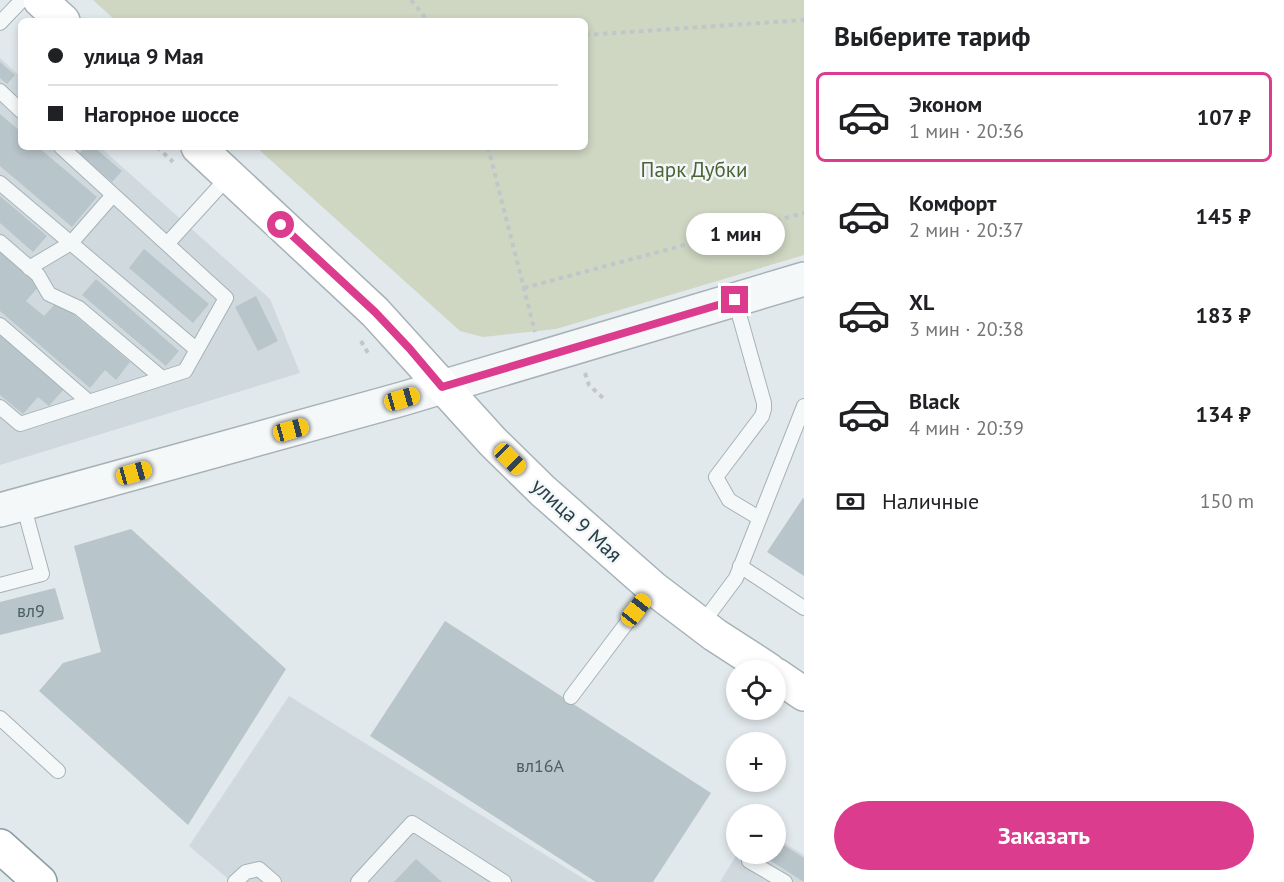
<!DOCTYPE html>
<html lang="ru">
<meta charset="utf-8">
<style>
body{margin:0;font-family:"PT Sans",sans-serif;background:#f6f6f6;color:#202124;height:100vh;display:flex;flex-direction:column;font-size:22px;white-space:nowrap}
*{box-sizing:border-box;margin:0}
p{font-size:20px;color:#757577}
.icon{flex:none;width:33px;height:33px;fill:none;stroke:currentColor;stroke-width:2;stroke-linecap:round;stroke-linejoin:round}
.map{position:relative;flex:1;overflow:hidden}
.panel{display:flex;flex-direction:column;background:#fff;width:480px}
.panel>*{flex:none}
.banner{position:absolute;left:18px;top:18px;width:570px;height:132px;border-radius:9px;box-shadow:0 3px 9px #0003;display:grid;align-content:center;height:132px;padding:0 30px;background:#fff}
.buttons{position:absolute;left:726px;top:660px;display:grid;gap:12px}
.buttons a{display:grid;place-items:center;width:60px;height:60px;border-radius:50%;background:#fff;box-shadow:0 3px 9px #0003;font-size:30px}
.end{position:absolute;width:27px;height:27px;margin:-14px;border:8px solid #dc3c8e;background:#fff;box-shadow:0 0 0 3px #fff}
.from{border-radius:50%}
.bubble{position:absolute;height:42px;border-radius:21px;background:#fff;box-shadow:0 3px 9px #0003;font-size:20px;font-weight:700;line-height:42px;text-align:center}
.car{position:absolute;width:18px;height:36px;margin:-18px -9px;border-radius:8px;box-shadow:0 0 4px 2px #0007;background:linear-gradient(#f5c518 24%,#345 0 40%,#f5c518 0 76%,#345 0 86%,#f5c518 0)}
.banner b{display:flex;align-items:center;gap:21px;height:57px;font-size:22px}
.banner b+b{border-top:2px solid #e0e0e0}
.banner i{width:15px;height:15px;background:#202124}
ul{padding:0;list-style:none}
li{display:flex;align-items:center;gap:18px;height:90px;margin:0 12px 9px;padding:0 18px;border:3px solid transparent;border-radius:9px}
li div{flex:1}
li b{display:block;font-size:22px}
li em{font-style:normal;font-weight:700}
li.selected{border-color:#dc3c8e}
li>.icon{width:54px;height:54px;stroke-width:1.5}
h2{padding:0 30px;font-size:27px;line-height:72px}
.pay{display:flex;align-items:center;gap:15px;height:66px;padding:0 30px;font-size:22px}
.pay p{margin-inline-start:auto}
.primary-button{display:flex;gap:12px;margin-top:auto;padding:12px 30px}
.primary-button a{flex:1;height:69px;border-radius:36px;background:#dc3c8e;color:#fff;font-size:24px;font-weight:700;line-height:69px;text-align:center}
main{display:flex;flex:1;min-height:0}
.map>svg:first-child{display:block}
</style>
<main>
<div class="map">
<svg width="804" height="882" viewBox="0 0 804 882">
<rect width="100%" height="100%" fill="#e2e9ec"/>
<path fill="#d0d9de" d="M0,58L21,77V147H100L270,299L300,373L0,465Z
M289,696L589,882H232L189,846Z
M776,838L804,855V882H720L737,854H776Z"/>
<path fill="#cfd6c2" d="M93,0H804V255L556,329L483,337L460,331L256,147H585V21H116Z"/>
<path fill="#b8c5ca" d="M0,62L15,75L7,84L0,78Z
M0,114L21,132V147H38L97,197L72,227L0,166Z
M85,147H94L122,171L112,182L79,154Z
M0,196L47,236L33,252L0,223Z
M144,249L209,304L193,323L129,268Z
M0,251L40,285L26,301L44,316L58,301L130,362L116,380L105,370L90,388L0,311Z
M96,279L179,351L166,366L82,295Z
M256,296L278,341L258,351L235,307Z
M0,335L64,389L49,406L38,397L23,414L0,395Z
M803,498L804,499V576L767,552Z
M131,529L286,669L188,825L39,691L63,663L101,652L74,546Z
M55,588L64,619L0,635V602Z
M445,621L711,793L653,882H596L370,736Z
M776,840L804,858V882L760,854H776Z
M416,859L442,882H394Z"/>
<g fill="none" stroke-linecap="round" stroke-linejoin="round">
<g stroke="#a6b2b7" stroke-width="16">
<path id="service" d="M0,23L22,0
M0,91L21,111
M0,183L197,350
M0,242L38,275L49,294L79,308L162,378
M167,244L229,176
M29,268L71,243L113,195
M735,300L764,403V409L762,416L716,477L729,500L759,518
M0,325L89,402
M0,407L20,424L185,371L226,298L61,147
M740,566L804,608
M0,585L42,574L23,504
M701,625L736,578L804,406
M571,697L653,588
M0,718L58,771
M749,861L785,882
M235,882L246,872L259,869L274,882
M358,882L412,823L504,882"/>
</g>
<g stroke="#a6b2b7" stroke-width="36">
<path id="tertiary" d="M0,510L402,399L804,279"/>
</g>
<g stroke="#a6b2b7" stroke-width="36">
<path id="secondary" d="M40,0L63,21
M198,147L375,312L493,442L543,491L653,588L715,635L769,670
M776,675L804,694"/>
</g>
<g stroke="#889da4" stroke-width="36">
<path id="trunk" d="M0,846L40,882"/>
</g>
<path stroke="#c0c7ca" stroke-width="4" stroke-dasharray="4.5 4.5" stroke-linecap="butt" d="M411,0L428,21
M585,35L804,20
M157,147L173,162
M488,147L535,332
M524,288L804,213
M361,341L368,353
M585,373L589,385L603,398"/>
<use href="#service" stroke="#f5f8f9" stroke-width="14"/>
<use href="#tertiary" stroke="#f5f8f9" stroke-width="33"/>
<use href="#secondary" stroke="#fff" stroke-width="33"/>
<use href="#trunk" stroke="#fff" stroke-width="33"/>
</g>
<g fill="none" stroke-linecap="round" stroke-linejoin="round">
<path stroke="#dc3c8e" stroke-width="8" d="M281,225L375,312L409,348L442,387L735,300"/>
</g>
<g text-anchor="middle" dominant-baseline="central" stroke-width="5" stroke-linejoin="round" paint-order="stroke">
<g font-size="18" fill="#4c5f66">
<text x="31" y="610">вл9</text>
<text x="540" y="765">вл16A</text>
</g>
<g font-size="21" fill="#4e6334" stroke="#f2f7f9">
<text x="694" y="169">Парк Дубки</text>
</g>
<g font-size="21" fill="#283d45" stroke="#f2f7f9">
<text transform="translate(577 520) rotate(42)">улица 9 Мая</text>
</g>
</g>
</svg>
<div class="buttons">
<a><svg class="icon" aria-label="locate" viewBox="0 0 24 24"><circle cx="12" cy="12" r="6"/><path d="M12 2v4M12 18v4M2 12h4M18 12h4"/></svg></a>
<a>+</a>
<a>−</a>
</div>
<i class="end from" style="left:281px;top:225px"></i>
<i class="end" style="left:735px;top:300px"></i>
<div class="bubble" style="left:686px;top:213px;width:99px">1 мин</div>
<i class="car" style="left:402px;top:399px;rotate:74deg"></i>
<i class="car" style="left:291px;top:430px;rotate:75deg"></i>
<i class="car" style="left:510px;top:459px;rotate:135deg"></i>
<i class="car" style="left:134px;top:473px;rotate:74deg"></i>
<i class="car" style="left:636px;top:610px;rotate:38deg"></i>
<div class="banner">
<b><i class="from"></i>улица 9 Мая</b>
<b><i></i>Нагорное шоссе</b>
</div>
</div>
<section class="panel">
<h2>Выберите тариф</h2>
<ul>
<li class="selected"><svg class="icon" aria-label="car" viewBox="0 0 24 24"><path d="M5 17H2v-5l4-1 3-4h7l3 4 3 1v5h-3M9 17h6M6 11h13"/><circle cx="7" cy="17" r="2"/><circle cx="17" cy="17" r="2"/></svg><div><b>Эконом</b><p>1 мин · 20:36</p></div><em>107 ₽</em></li>
<li><svg class="icon" aria-label="car" viewBox="0 0 24 24"><path d="M5 17H2v-5l4-1 3-4h7l3 4 3 1v5h-3M9 17h6M6 11h13"/><circle cx="7" cy="17" r="2"/><circle cx="17" cy="17" r="2"/></svg><div><b>Комфорт</b><p>2 мин · 20:37</p></div><em>145 ₽</em></li>
<li><svg class="icon" aria-label="car" viewBox="0 0 24 24"><path d="M5 17H2v-5l4-1 3-4h7l3 4 3 1v5h-3M9 17h6M6 11h13"/><circle cx="7" cy="17" r="2"/><circle cx="17" cy="17" r="2"/></svg><div><b>XL</b><p>3 мин · 20:38</p></div><em>183 ₽</em></li>
<li><svg class="icon" aria-label="car" viewBox="0 0 24 24"><path d="M5 17H2v-5l4-1 3-4h7l3 4 3 1v5h-3M9 17h6M6 11h13"/><circle cx="7" cy="17" r="2"/><circle cx="17" cy="17" r="2"/></svg><div><b>Black</b><p>4 мин · 20:39</p></div><em>134 ₽</em></li>
</ul>
<div class="pay"><svg class="icon" aria-label="cash" viewBox="0 0 24 24"><path d="M3 7h18v10H3z"/><circle cx="12" cy="12" r="2"/></svg>Наличные<p>150 m</p></div>
<div class="primary-button"><a>Заказать</a></div>
</section>
</main>
